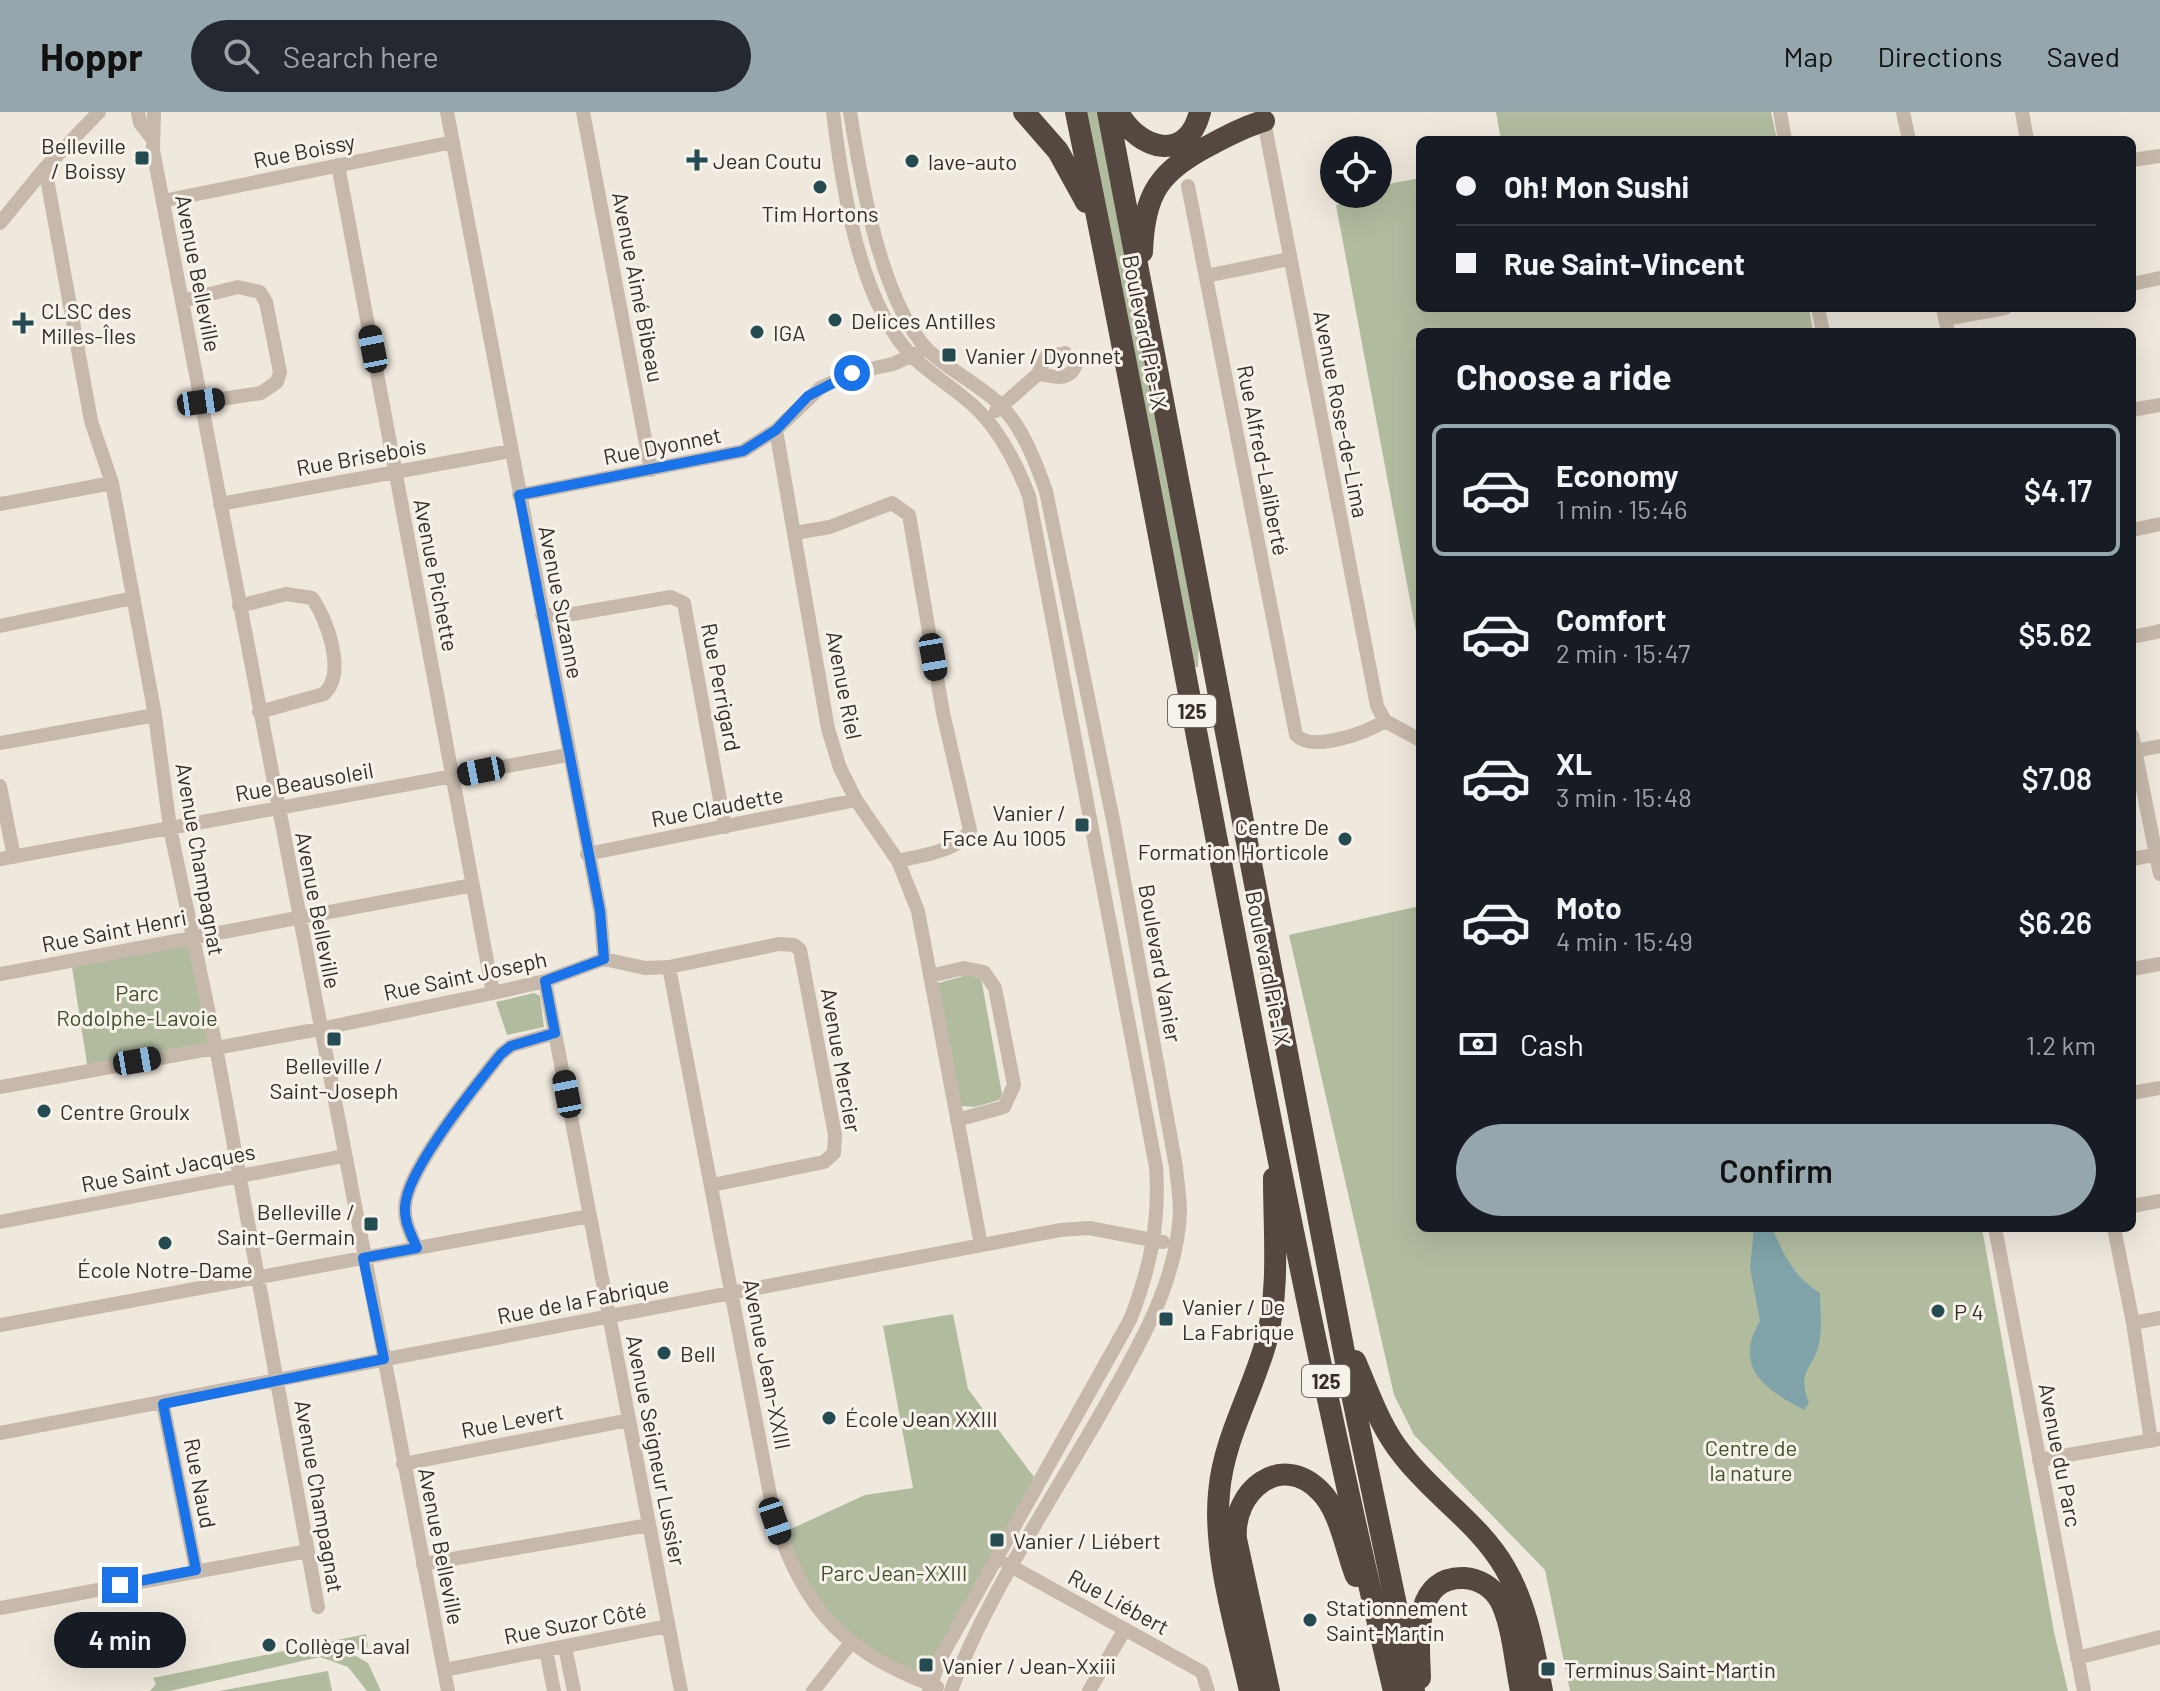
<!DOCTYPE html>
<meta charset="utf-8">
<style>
body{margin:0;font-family:Barlow,sans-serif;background:#242831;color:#f1f3f6;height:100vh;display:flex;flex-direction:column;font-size:30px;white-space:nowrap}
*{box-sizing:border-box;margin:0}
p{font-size:26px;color:#9ea1a6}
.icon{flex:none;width:44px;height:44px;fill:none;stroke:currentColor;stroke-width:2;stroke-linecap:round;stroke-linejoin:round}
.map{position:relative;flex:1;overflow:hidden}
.details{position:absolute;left:1416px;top:216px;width:720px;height:904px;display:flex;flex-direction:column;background:#171b24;border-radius:12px;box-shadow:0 8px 32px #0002}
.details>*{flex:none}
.hud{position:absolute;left:1416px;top:24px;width:720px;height:176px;border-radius:12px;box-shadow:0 8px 32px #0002;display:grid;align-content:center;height:176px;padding:0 40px;background:#171b24}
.buttons{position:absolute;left:1320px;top:24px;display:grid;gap:16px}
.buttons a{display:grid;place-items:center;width:72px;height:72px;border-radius:50%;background:#171b24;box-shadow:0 8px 32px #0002;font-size:40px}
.end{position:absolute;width:36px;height:36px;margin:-18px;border:10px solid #1a73e8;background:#fff;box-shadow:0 0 0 4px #fff}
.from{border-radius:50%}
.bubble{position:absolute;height:56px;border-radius:28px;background:#171b24;box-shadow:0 8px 32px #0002;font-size:26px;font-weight:600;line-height:56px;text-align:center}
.car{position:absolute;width:24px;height:48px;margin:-24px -12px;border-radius:10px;box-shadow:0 0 6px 2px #0007;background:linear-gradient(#222 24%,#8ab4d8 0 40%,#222 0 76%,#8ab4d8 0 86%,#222 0)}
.hud b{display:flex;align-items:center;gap:28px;height:76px;font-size:30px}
.hud b+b{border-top:2px solid #363941}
.hud i{width:20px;height:20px;background:#f1f3f6}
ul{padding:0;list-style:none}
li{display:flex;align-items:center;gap:24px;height:132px;margin:0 16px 12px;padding:0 24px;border:4px solid transparent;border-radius:12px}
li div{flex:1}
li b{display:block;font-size:30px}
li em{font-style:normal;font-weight:600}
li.active{border-color:#95a7ac}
li>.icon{width:72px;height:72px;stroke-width:1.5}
h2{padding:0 40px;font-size:36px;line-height:96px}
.pay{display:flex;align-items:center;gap:20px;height:88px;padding:0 40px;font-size:30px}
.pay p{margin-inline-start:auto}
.button{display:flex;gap:16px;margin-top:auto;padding:16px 40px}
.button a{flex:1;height:92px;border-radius:48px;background:#95a7ac;color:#111;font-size:32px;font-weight:600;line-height:92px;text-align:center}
header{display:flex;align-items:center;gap:48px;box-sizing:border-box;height:112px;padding:0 40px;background:#95a7ac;color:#111}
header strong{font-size:38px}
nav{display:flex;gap:44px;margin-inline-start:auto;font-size:28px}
.search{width:560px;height:72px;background:#242831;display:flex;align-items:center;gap:20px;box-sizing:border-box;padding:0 28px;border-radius:44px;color:#9ea1a6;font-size:30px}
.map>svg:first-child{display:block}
</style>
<header>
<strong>Hoppr</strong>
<div class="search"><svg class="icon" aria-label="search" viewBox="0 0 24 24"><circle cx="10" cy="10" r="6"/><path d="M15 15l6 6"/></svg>Search here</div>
<nav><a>Map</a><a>Directions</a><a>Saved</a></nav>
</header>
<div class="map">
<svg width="2160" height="1579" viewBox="0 0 2160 1579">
<rect width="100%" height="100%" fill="#efe8dd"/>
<path fill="#b1bc9f" d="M1083,0H1100L1199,527L1198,555H1194Z
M1496,0H1771L1777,28H1501Z
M1420,66V196H1809L1813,220H1420V541L1336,93L1365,87L1364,82H1378V74Z
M1420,794V1116H1982L2054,1520L2068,1579H1570L1545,1458L1414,1323L1394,1283L1289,823Z
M192,825L216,935L88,958L71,849Z
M967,863L980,866L982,871L1002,982L999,988L975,995L961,994L935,872Z
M534,881L540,884L544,915L507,923L496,890Z
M953,1202L968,1277L1034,1365L926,1570L881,1551L816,1494L782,1421L865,1383L913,1376L883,1214Z
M366,1522L368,1535L349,1540L368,1551L381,1579H367L348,1555L320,1545L170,1579H150L156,1572L153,1566Z
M328,1559L332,1579H219Z"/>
<path fill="#80a4a9" d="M1754,1116H1772C1785,1145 1793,1164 1820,1181C1820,1196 1822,1212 1820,1226C1816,1258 1795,1255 1809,1291L1804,1298C1764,1277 1733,1255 1760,1209L1750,1156Z"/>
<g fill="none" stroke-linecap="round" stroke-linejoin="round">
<path stroke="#c6b9ab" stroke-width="14" d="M138,0L140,11L151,25
M154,0L153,38L448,1579
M447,0L600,799L604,847
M583,0L651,358
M833,0C842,74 859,192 914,246C933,264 957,278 976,296C1000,319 1017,353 1029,384L1156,1055C1160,1110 1150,1157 1130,1208L940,1547L929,1579
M850,0C861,67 880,187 927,237C947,257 975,270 996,289C1021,311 1035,348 1046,379L1114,713L1176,1055C1177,1069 1180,1084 1180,1098C1178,1171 1136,1239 1101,1301C1052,1387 985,1487 951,1579
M1780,0L1785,28
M1903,0L1909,28
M2022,0L2027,28
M1263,4L1377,594L1385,609
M2132,48L2160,44
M338,53L493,881
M45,56L91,309L112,371L155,603L170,716L216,935L318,1495
M1188,74L1296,623C1313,641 1367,620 1385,609
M163,89L453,30
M0,111L45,56L99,0
M1206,164L1289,147
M2132,172L2160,166
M182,189L238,175L260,180L266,190L280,260L277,270L261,281L201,290
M1818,196L1823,220
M1943,196L1948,220
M1945,207L2005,196
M2132,298L2160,293
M996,299L1038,262L1046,245L1065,241L1076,253C1068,271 1054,264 1038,262
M776,318L828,617L840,656L856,688L898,749L918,799L981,1133
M519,383L743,339L776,318L820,276L852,261L893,252L920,240
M0,392L112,371
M220,392L511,339
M2132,418L2160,412
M795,421L830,415L892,391L909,403L943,601L970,718C958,740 921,743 898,749
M239,494L286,482L312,486C327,507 347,561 324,582L259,600
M542,503L573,502L671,485L684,491L725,715
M0,514L133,486
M2132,525L2160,519
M1385,609L1420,628
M2132,623L2160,762
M0,631L155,603
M2135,639L2160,634
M0,674L14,745
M587,742L856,688
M0,747L568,643
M2132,747L2160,742
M669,855L775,1409C807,1502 846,1541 937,1575
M2132,857L2160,852
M0,862L473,773
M930,864L964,856L984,860L995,876L1014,973L1004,995L957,1008
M545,869L681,1579
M0,975L320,917L493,881L545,869L604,847L645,856L669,855L779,832L794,833L800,838L835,1023L834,1041L824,1050L712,1073
M2132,981L2160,976
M2132,1094L2160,1089
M0,1110L344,1044
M1995,1116L2084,1579
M2114,1116L2133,1211L2151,1329
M417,1136C410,1120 402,1106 406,1088C413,1051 476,973 501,942L511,934L555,921
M2133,1211L2160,1206
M0,1213L590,1104
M163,1292L196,1458
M0,1321L1060,1118L1089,1116L1163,1130
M2039,1348L2160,1327
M403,1352L629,1308
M423,1452L649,1413
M1007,1452L1202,1560L1208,1579
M0,1496L308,1439
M565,1535L574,1579
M546,1538L554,1579
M2077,1546L2160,1525
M444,1558L668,1514
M813,1579L850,1532
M1089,1579L1125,1517"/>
<path stroke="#544841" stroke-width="22" d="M1024,0L1058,39L1086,90
M1076,0C1184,526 1269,1057 1394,1579
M1108,0L1352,1282L1414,1579
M1118,0C1139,39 1187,51 1200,0
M1142,140C1144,81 1159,59 1212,32C1229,23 1246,14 1264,9
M1355,1249C1369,1281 1380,1315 1402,1342C1433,1383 1479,1411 1505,1456C1527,1494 1534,1537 1542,1579
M1420,1566C1419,1532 1411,1464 1464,1466C1479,1467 1492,1475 1500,1488C1513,1513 1515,1551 1521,1579
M1250,1579C1237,1519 1213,1442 1219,1381C1223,1328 1252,1281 1266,1230C1280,1177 1274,1121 1274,1066
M1269,1579L1236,1427C1232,1379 1281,1339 1320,1379C1340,1398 1346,1439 1356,1464"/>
</g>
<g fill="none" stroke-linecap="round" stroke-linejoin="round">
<path stroke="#1a73e8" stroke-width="10" d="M120,1473L196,1458L163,1292L384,1247L363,1146L417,1136C410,1120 402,1106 406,1088C413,1051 476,973 501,942L511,934L555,921L545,869L604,847L600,799L519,383L743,339L776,318L808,284L852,261"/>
</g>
<g fill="#244b51" stroke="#f7f2e9" stroke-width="3">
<rect x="134" y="38" width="16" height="16" rx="4"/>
<path d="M693 36h8v8h8v8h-8v8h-8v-8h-8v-8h8z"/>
<circle cx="912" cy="49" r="8"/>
<circle cx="820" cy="75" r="8"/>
<circle cx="835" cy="208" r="8"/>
<path d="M19 199h8v8h8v8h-8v8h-8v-8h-8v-8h8z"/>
<circle cx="757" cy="220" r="8"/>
<rect x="941" y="235" width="16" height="16" rx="4"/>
<rect x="1074" y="705" width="16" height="16" rx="4"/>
<circle cx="1345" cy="727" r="8"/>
<rect x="326" y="919" width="16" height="16" rx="4"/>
<circle cx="44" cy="999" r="8"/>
<rect x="363" y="1104" width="16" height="16" rx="4"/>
<circle cx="165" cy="1131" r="8"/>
<circle cx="1938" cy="1199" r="8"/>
<rect x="1158" y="1199" width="16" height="16" rx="4"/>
<circle cx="664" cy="1241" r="8"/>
<circle cx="829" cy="1306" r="8"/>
<rect x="989" y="1420" width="16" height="16" rx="4"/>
<circle cx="1310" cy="1508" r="8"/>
<circle cx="269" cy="1533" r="8"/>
<rect x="918" y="1545" width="16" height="16" rx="4"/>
<rect x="1540" y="1549" width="16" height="16" rx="4"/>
</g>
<g text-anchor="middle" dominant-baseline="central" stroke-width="6" stroke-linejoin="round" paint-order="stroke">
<g fill="#f7f2e9" stroke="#6e6863" stroke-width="2">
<rect x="1168" y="583" width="48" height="32" rx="6"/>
<rect x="1302" y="1253" width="48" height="32" rx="6"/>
</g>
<g font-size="20" font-weight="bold" fill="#342d29">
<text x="1192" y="599">125</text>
<text x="1326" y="1269">125</text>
</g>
<g font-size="22" fill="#342d29" stroke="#f7f2e9" text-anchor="start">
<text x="126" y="33" text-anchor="end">Belleville<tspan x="126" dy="25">/ Boissy</tspan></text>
<text x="713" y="48">Jean Coutu</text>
<text x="928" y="49">lave-auto</text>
<text x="820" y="101" text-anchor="middle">Tim Hortons</text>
<text x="41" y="198">CLSC des<tspan x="41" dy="25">Milles-Îles</tspan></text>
<text x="851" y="208">Delices Antilles</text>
<text x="773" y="220">IGA</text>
<text x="965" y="243">Vanier / Dyonnet</text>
<text x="1066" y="700" text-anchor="end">Vanier /<tspan x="1066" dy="25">Face Au 1005</tspan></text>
<text x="1329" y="714" text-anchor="end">Centre De<tspan x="1329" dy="25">Formation Horticole</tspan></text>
<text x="334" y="953" text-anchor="middle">Belleville /<tspan x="334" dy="25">Saint-Joseph</tspan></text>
<text x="60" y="999">Centre Groulx</text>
<text x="355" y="1099" text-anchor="end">Belleville /<tspan x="355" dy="25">Saint-Germain</tspan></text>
<text x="165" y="1157" text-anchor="middle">École Notre-Dame</text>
<text x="1182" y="1194">Vanier / De<tspan x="1182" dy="25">La Fabrique</tspan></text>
<text x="1954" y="1199">P 4</text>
<text x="680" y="1241">Bell</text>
<text x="845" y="1306">École Jean XXIII</text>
<text x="1013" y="1428">Vanier / Liébert</text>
<text x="1326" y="1495">Stationnement<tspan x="1326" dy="25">Saint-Martin</tspan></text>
<text x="285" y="1533">Collège Laval</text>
<text x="942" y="1553">Vanier / Jean-Xxiii</text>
<text x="1564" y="1557">Terminus Saint-Martin</text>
</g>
<g font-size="22" fill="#342d29" stroke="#f7f2e9">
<text transform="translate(304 38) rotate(-11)">Rue Boissy</text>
<text transform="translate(199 161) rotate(79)">Avenue Belleville</text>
<text transform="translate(639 175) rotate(79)">Avenue Aimé Bibeau</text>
<text transform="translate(1146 220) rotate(79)">Boulevard Pie-IX</text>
<text transform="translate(1342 302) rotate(79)">Avenue Rose-de-Lima</text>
<text transform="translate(662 333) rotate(-11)">Rue Dyonnet</text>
<text transform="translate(361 344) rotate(-10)">Rue Brisebois</text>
<text transform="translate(1264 348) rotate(79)">Rue Alfred-Laliberté</text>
<text transform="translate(437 463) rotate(79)">Avenue Pichette</text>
<text transform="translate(562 490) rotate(79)">Avenue Suzanne</text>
<text transform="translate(845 573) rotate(79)">Avenue Riel</text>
<text transform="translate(722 575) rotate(79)">Rue Perrigard</text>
<text transform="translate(304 669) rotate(-10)">Rue Beausoleil</text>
<text transform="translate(717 694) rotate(-11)">Rue Claudette</text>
<text transform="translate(201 747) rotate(80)">Avenue Champagnat</text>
<text transform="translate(319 798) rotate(79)">Avenue Belleville</text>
<text transform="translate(114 818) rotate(-11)">Rue Saint Henri</text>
<text transform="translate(1161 851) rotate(80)">Boulevard Vanier</text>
<text transform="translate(1269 856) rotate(79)">Boulevard Pie-IX</text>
<text transform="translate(465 863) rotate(-12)">Rue Saint Joseph</text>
<text transform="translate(842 948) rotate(80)">Avenue Mercier</text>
<text transform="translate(168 1055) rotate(-11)">Rue Saint Jacques</text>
<text transform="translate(583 1187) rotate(-11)">Rue de la Fabrique</text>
<text transform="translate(768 1252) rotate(79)">Avenue Jean-XXIII</text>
<text transform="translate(512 1308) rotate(-11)">Rue Levert</text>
<text transform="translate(657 1338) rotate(79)">Avenue Seigneur Lussier</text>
<text transform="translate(2061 1343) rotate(79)">Avenue du Parc</text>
<text transform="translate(201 1371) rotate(79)">Rue Naud</text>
<text transform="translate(320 1384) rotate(80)">Avenue Champagnat</text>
<text transform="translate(442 1434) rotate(79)">Avenue Belleville</text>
<text transform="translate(1119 1489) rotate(29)">Rue Liébert</text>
<text transform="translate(575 1510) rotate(-11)">Rue Suzor Côté</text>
</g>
<g font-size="22" fill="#425030" stroke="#f7f2e9">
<text x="137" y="880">Parc<tspan x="137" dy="25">Rodolphe-Lavoie</tspan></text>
<text x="1751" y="1335">Centre de<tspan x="1751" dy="25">la nature</tspan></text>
<text x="894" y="1460">Parc Jean-XXIII</text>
</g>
</g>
</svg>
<div class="buttons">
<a><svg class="icon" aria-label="locate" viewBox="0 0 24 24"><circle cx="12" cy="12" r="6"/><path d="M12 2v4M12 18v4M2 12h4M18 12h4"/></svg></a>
</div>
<i class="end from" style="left:852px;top:261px"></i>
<i class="end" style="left:120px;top:1473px"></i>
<div class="bubble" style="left:54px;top:1500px;width:132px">4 min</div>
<i class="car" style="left:373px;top:237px;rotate:349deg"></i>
<i class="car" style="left:201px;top:290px;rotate:82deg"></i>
<i class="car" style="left:933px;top:545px;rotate:170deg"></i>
<i class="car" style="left:481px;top:659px;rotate:259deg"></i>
<i class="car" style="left:137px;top:949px;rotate:80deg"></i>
<i class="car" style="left:567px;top:982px;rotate:349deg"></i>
<i class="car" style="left:775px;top:1409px;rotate:161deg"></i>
<div class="hud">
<b><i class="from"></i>Oh! Mon Sushi</b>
<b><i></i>Rue Saint-Vincent</b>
</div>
<section class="details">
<h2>Choose a ride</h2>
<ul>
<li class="active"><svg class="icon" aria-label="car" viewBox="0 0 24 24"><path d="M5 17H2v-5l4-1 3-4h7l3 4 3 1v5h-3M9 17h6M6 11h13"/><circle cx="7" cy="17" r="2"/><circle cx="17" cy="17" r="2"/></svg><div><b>Economy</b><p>1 min · 15:46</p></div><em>$4.17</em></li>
<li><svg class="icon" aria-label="car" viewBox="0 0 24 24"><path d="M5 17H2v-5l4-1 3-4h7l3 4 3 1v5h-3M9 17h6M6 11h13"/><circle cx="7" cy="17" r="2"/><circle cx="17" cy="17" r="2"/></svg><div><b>Comfort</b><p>2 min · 15:47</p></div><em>$5.62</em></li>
<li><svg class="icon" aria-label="car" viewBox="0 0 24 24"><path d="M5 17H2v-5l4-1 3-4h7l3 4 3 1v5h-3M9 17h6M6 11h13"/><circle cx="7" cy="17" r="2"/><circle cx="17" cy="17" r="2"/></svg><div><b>XL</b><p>3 min · 15:48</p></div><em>$7.08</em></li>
<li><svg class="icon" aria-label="car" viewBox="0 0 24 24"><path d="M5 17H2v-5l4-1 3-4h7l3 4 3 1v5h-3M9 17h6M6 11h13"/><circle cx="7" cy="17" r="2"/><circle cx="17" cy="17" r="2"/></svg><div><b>Moto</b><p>4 min · 15:49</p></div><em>$6.26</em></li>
</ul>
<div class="pay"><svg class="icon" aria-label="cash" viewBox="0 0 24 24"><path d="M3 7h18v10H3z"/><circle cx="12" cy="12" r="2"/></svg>Cash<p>1.2 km</p></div>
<div class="button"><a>Confirm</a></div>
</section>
</div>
